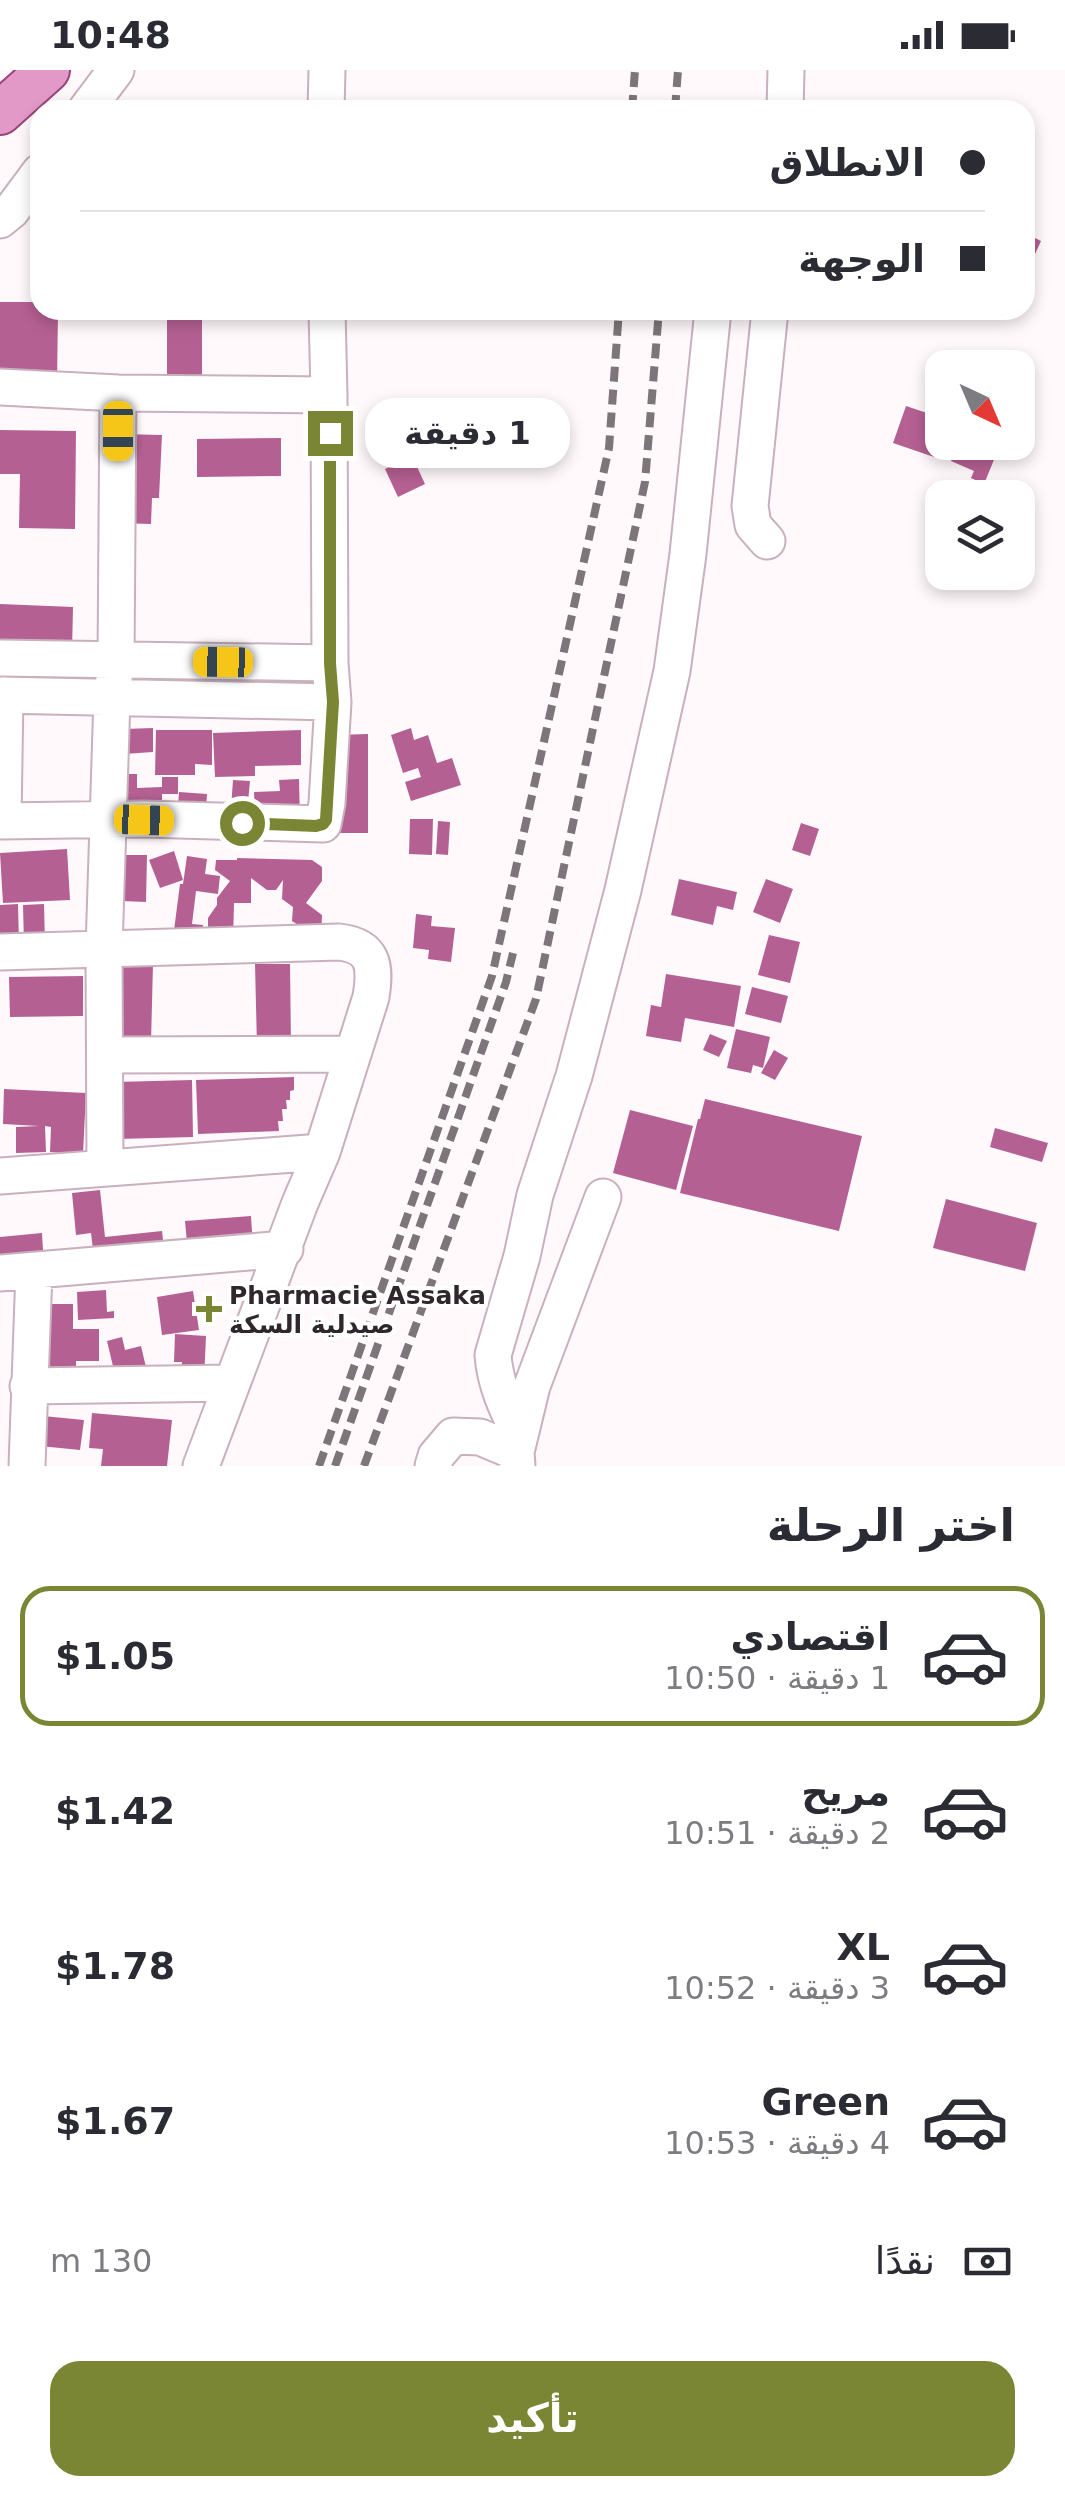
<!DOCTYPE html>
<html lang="ar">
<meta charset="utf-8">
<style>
body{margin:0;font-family:"DejaVu Sans","Noto Sans Arabic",sans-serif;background:#f2f2f3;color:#2b2b33;direction:rtl;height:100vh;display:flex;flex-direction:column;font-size:38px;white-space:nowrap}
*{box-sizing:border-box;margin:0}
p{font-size:32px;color:#7c7c81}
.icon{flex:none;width:55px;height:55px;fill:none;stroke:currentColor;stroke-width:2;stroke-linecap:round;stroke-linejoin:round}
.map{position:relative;height:1396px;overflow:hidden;direction:ltr}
.side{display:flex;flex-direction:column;background:#fff;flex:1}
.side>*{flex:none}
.top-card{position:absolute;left:30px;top:30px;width:1005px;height:220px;border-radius:30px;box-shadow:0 5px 15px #0003;direction:rtl;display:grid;align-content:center;height:220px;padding:0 50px;background:#fff}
.needle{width:65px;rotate:136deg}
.fabs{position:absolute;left:925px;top:280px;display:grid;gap:20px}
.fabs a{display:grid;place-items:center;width:110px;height:110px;border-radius:20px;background:#fff;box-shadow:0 5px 15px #0003;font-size:50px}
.end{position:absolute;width:45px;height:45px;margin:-22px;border:12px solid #7a8633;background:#fff;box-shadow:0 0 0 5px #fff}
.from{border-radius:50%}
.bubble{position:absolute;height:70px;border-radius:30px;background:#fff;box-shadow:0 5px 15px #0003;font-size:32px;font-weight:600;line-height:70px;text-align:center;direction:rtl}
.car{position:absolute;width:30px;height:60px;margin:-30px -15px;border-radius:12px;box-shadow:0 0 8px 2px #0007;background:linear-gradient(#f5c518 24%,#345 0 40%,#f5c518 0 76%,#345 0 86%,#f5c518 0)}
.top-card b{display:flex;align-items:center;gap:35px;height:95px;font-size:38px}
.top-card b+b{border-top:2px solid #e1e1e2}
.top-card i{width:25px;height:25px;background:#2b2b33}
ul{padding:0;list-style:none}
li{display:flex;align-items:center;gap:30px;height:140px;margin:0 20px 15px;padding:0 30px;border:5px solid transparent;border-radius:30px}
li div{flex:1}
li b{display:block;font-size:38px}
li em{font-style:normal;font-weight:600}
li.current{border-color:#7a8633}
li>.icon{width:90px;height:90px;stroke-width:1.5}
h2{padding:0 50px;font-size:45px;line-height:120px}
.pay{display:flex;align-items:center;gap:25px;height:110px;padding:0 50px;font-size:38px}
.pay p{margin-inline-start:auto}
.action{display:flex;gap:20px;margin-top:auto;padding:20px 50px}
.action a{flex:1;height:115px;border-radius:30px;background:#7a8633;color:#fff;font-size:40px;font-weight:600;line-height:115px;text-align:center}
.status{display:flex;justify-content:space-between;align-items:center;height:70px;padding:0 50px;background:#fff;direction:ltr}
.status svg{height:28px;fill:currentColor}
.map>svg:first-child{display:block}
</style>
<div class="status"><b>10:48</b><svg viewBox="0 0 49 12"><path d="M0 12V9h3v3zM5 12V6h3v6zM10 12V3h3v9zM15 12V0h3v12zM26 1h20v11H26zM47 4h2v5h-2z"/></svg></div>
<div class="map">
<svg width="1065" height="1396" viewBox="0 0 1065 1396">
<rect width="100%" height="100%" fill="#fff9fc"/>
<path fill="#b56093" d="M1025,163L1041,171L1031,193L1025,190Z
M0,232H40V240H58L57,314H0Z
M167,240H202V318H167Z
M906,336L942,348V363L934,387L893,373Z
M0,360L76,361L75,459L19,458L20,404H0Z
M120,364L162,365L159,428H152L151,454L116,453Z
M281,368V406L197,407V369Z
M959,372H979L998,380L984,414L971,408L974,401L951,391Z
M412,386L425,414L398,427L385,399Z
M0,534L73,537L72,582L0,580Z
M153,658V682L124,684V659Z
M411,658L414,670L428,665L437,693L452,688L461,715L411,731L405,712L421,707L418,698L403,703L391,665Z
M156,660H212V695L195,694V705H155Z
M301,660V695L255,696V706L215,707L213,663Z
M368,664V763H336V665Z
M120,704H137V718L162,717V707H178V724H162V747L121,748Z
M299,709L300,752L255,749L254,722L280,721L279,710Z
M233,710L250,711L246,753L230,752Z
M179,722L207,724L206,738L178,736Z
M410,749H433L432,785L409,784Z
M438,751L450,752L448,785L436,784Z
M801,753L819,759L810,786L792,780Z
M67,779L70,830L3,833L0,783Z
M174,781L183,810L160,818L149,790Z
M122,785H147L146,832L121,831Z
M187,786L207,789L205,804L220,806L218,824L196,821L192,854L203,855L201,872L173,868L180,814H183Z
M237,788L312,790L322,797V811L306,833L322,845L321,870L292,851L293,837L282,829L283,810L276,820H267L251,808V833H234L233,872L208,866V848L217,835V828L230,811L215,800L216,790H237Z
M679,809L737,822L733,840L717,836L713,855L671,845Z
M766,809L793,819L780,853L753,842Z
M18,834L19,873H0V835Z
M44,834L45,874H24L23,835Z
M416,844L432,846L431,856L455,858L451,892L428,889L429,880L413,878Z
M769,865L800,872L790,913L758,905Z
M118,893L153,894L151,973L117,975V938L122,939V930H117Z
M255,894H290L291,976L257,977Z
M666,904L741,916L734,957L685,948L681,972L646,966L651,935L661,937Z
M83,906V946L10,947L9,907Z
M752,917L788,926L781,953L745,944Z
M736,959L770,967L763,998L753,995L751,1003L727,998Z
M710,964L727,971L719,987L703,980Z
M774,980L788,988L775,1010L761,1003Z
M294,1007V1020L290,1021V1030H286L287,1039H282L283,1051H278L279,1061L198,1064L196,1010Z
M192,1010L193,1067L117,1069L115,1012Z
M4,1019L86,1023L83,1084L50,1082L51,1057L45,1056L46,1082L16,1083V1057L39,1056L3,1054Z
M705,1029L862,1066L839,1161L680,1123L698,1049H700Z
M630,1040L693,1056L676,1120L613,1103Z
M995,1058L1048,1073L1042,1092L990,1077Z
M100,1120L105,1167L162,1161L165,1187L95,1196L91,1163L76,1165L72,1123Z
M946,1129L1037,1153L1025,1201L933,1178Z
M251,1146L253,1178L188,1183L185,1151Z
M42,1163L44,1197L0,1201V1167Z
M106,1220L107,1242L114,1241V1248L78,1250L77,1222Z
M193,1221L199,1260L162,1265L157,1227Z
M39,1234H73V1259H99V1291H76V1312H39Z
M175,1264L206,1266L204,1310L180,1309L182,1292H174Z
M122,1267L125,1280L141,1276L148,1306L117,1313L107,1271Z
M92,1343L172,1350L167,1396H101L103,1379L89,1378Z
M43,1346L84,1350L80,1380L40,1376Z"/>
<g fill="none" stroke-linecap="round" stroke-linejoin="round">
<g stroke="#c9b0bd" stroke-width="39">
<path id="minor" d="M86,40L116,0
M326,40L327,0
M785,40L786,0
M0,150L11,141L40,102
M0,317L118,323L329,325
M767,471L753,455L750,436L770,240
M0,588L330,593
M0,625L333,632
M0,751L144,749L323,754L327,733L333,632L330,593L329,325L327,240
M3,751L5,625
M0,882L339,872C374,876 376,896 371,927L322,1082L300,1133L201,1396
M106,985L353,984
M105,1098L104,880L112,627L116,590L118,323
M0,1106L322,1082
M0,1203L285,1179
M28,1316L232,1313
M520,1365C507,1339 495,1314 493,1285L522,1186L535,1125L574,1006L623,820L672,601L688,484L713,240
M27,1396L34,1201
M433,1396L436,1386L453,1366L480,1367L516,1382
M517,1396L516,1382L532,1316L603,1127"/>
</g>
<g stroke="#984579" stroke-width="46">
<path id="major" d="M0,43L48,0"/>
</g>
<use href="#minor" stroke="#fff" stroke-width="35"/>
<use href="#major" stroke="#e399c8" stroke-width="42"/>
<path stroke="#7d7579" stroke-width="8" stroke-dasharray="15 8" stroke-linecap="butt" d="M632,40L635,0
M675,40L678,0
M319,1396L492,906L609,378L619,240
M335,1396L506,912L513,883
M364,1396L536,929L645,412L659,240"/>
</g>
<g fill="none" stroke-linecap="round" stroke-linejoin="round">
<path stroke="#7a8633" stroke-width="12" d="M242,753L316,756L323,754L326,750L333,632L330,593V363"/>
</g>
<path fill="#7a8633" stroke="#fff" stroke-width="4" d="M204 1224h10v10h10v10h-10v10h-10v-10h-10v-10h10z"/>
<g text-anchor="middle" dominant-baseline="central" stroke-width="8" stroke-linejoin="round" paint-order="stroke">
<g font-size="25" font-weight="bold" fill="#30272c" stroke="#fff" text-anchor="start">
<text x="229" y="1225">Pharmacie Assaka<tspan x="229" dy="29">صيدلية السكة</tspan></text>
</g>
</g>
</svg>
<div class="fabs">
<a><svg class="needle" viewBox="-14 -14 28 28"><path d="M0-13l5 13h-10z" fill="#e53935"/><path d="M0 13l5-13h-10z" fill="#7c7c81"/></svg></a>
<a><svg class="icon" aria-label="layers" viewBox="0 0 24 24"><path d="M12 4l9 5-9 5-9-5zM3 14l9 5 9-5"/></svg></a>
</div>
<i class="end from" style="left:242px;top:753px"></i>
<i class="end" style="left:330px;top:363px"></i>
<div class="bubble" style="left:365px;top:328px;width:205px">1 دقيقة</div>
<i class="car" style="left:118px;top:361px;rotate:180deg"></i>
<i class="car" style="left:223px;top:592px;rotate:271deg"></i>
<i class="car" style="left:144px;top:750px;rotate:92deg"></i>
<div class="top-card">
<b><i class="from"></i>الانطلاق</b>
<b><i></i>الوجهة</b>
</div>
</div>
<section class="side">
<h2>اختر الرحلة</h2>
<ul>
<li class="current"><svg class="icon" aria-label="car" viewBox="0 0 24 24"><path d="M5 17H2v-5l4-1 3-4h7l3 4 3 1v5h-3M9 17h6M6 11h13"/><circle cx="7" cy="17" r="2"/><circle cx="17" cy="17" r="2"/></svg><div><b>اقتصادي</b><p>1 دقيقة · 10:50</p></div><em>$1.05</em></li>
<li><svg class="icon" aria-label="car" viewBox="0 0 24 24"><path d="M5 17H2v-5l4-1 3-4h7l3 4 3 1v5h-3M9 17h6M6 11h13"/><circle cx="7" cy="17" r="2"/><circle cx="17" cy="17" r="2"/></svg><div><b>مريح</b><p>2 دقيقة · 10:51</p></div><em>$1.42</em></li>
<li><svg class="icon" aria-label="car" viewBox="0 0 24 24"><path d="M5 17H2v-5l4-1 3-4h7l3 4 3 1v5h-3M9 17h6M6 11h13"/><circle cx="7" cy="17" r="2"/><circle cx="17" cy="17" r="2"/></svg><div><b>XL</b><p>3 دقيقة · 10:52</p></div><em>$1.78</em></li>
<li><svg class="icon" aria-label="car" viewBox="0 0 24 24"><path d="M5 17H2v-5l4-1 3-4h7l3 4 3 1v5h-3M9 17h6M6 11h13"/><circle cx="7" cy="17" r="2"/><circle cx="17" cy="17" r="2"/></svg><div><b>Green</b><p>4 دقيقة · 10:53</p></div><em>$1.67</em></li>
</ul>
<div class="pay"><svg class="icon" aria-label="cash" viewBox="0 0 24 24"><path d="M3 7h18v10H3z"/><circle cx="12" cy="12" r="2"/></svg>نقدًا<p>130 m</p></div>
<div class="action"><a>تأكيد</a></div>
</section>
